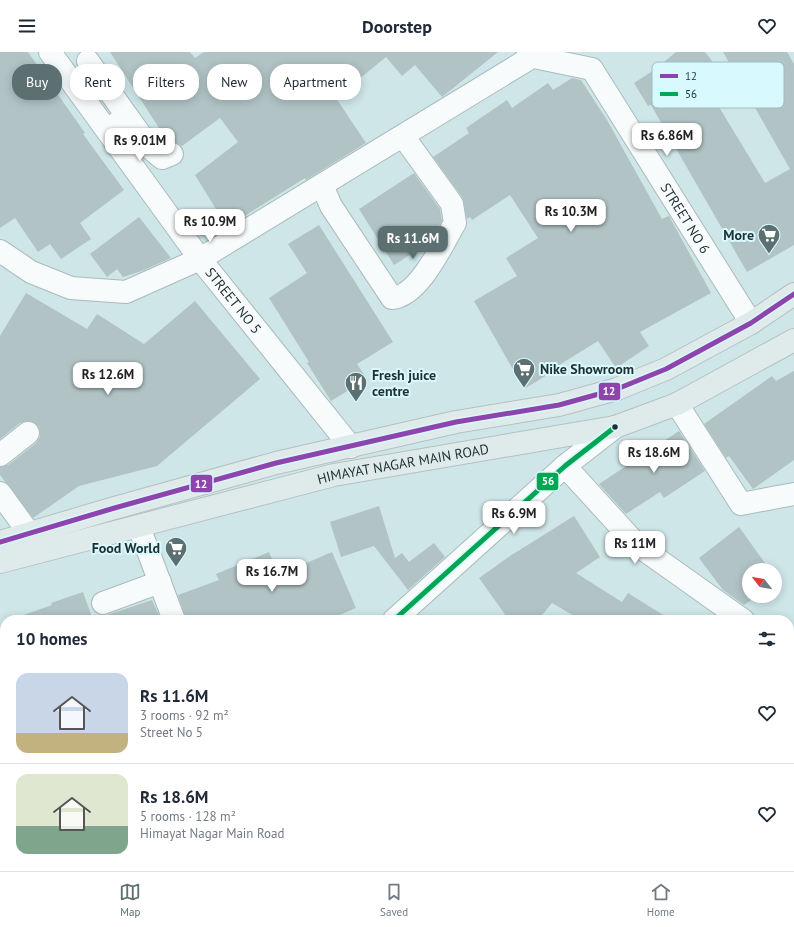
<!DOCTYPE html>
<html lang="en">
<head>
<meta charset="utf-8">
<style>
  :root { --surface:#fff; --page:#f2f2f3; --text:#1f2937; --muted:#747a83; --line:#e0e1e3; --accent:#5c7072 }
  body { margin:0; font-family:"PT Sans",sans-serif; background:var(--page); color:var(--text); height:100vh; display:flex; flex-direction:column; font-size:15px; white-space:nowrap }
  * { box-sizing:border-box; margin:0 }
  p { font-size:13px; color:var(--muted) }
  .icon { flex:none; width:22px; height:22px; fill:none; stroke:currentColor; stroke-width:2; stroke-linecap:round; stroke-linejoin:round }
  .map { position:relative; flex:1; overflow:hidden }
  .drawer { position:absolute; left:0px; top:563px; width:794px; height:256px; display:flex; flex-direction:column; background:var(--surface); border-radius:16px 16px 0 0; box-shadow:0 2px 10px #0003 }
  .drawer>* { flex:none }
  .hud { position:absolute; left:12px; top:12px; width:400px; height:36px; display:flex; gap:8px }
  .needle { width:26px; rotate:301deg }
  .fabs { position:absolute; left:742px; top:511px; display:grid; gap:8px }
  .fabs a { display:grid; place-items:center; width:40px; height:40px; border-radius:50%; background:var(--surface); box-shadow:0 2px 10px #0003; font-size:20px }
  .price { position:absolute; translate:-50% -34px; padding:0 9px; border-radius:8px; background:#fff; color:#222; font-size:13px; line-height:26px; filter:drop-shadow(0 1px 2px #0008) }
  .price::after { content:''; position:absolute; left:50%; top:24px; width:12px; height:9px; margin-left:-6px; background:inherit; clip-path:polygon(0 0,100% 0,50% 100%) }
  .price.active { background:var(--accent); color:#fff }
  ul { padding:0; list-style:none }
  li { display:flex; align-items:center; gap:12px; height:100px; padding:0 16px }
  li+li { border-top:1px solid var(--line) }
  li span { display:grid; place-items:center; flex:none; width:112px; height:80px; border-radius:12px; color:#555 }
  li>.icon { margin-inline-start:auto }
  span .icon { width:48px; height:48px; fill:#fffc; stroke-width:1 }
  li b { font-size:17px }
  h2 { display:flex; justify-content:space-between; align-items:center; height:48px; padding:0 16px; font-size:17px }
  .pill { padding:0 14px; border-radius:16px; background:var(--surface); box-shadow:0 2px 10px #0003; font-size:14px; line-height:36px }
  .pill.active { background:var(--accent); color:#fff }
  header { display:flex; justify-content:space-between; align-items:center; height:52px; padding:0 16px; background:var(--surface); font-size:18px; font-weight:800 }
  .menu { display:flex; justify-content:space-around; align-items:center; height:56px; border-top:1px solid var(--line); background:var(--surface); font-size:11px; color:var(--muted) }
  .menu a { display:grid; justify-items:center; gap:2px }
  .menu .active { color:var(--accent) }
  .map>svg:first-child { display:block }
  .building { fill:#b1c3c5 }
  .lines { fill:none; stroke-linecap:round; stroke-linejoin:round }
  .minor-casing { stroke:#a9bbbd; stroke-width:24 }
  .major-casing { stroke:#b4c1c2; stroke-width:24 }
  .minor { stroke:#f8fbfc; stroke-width:22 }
  .major { stroke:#dfeaeb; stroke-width:22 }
  .bus-1-casing { stroke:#d8f9fe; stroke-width:8 }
  .bus-2-casing { stroke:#d8f9fe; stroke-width:8 }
  .bus-1 { stroke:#8e44ad; stroke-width:5 }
  .bus-2 { stroke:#00a651; stroke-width:5 }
  .bus-dot { fill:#1f3032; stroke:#d8f9fe; stroke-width:1.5 }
  .labels { text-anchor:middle; stroke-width:4; stroke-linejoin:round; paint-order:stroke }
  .street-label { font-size:14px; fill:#1f3032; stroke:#d8f9fe }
  .poi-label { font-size:14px; font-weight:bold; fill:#1f3032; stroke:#d8f9fe; text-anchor:end }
  .key { fill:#d8f9fe; stroke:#a0bdc1; stroke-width:1 }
  .key-label { font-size:11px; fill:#1f3032 }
  .line-badge { stroke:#d8f9fe; stroke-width:1.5 }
  .badge-label { font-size:11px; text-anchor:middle; font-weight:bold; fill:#fff }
</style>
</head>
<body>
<header><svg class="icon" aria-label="menu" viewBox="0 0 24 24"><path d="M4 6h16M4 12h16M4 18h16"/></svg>Doorstep<svg class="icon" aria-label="heart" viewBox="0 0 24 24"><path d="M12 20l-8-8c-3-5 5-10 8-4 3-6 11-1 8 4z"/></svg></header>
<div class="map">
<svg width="794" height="819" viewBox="0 0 794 819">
  <rect width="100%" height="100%" fill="#cee6e8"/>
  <path class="building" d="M 0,0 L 28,0 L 85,81 L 83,82 L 124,138 L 80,171 L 91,187 L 61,207 L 50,192 L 38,200 L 15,166 L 0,176 Z
    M 110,0 L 190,0 L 195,6 L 204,0 L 498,0 L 442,45 L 415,13 L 402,24 L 386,5 L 336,46 L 366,91 L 306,128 L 305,126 L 227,175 L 195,123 L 238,90 L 220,66 L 182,94 L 174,90 L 168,90 Z
    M 676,0 L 705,0 L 713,10 L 699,22 L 765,131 L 790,117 L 723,0 L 787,0 L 794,12 L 794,193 L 747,220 L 651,53 L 648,54 L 634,31 L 654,18 Z
    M 572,26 L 581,28 L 607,68 L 662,167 L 669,164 L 711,241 L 640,280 L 649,294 L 616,316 L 598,289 L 556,315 L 557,317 L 524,337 L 474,249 L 517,224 L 506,206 L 538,186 L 510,143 L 472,168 L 470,165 L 467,167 L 462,145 L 433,105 L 469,81 L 466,76 L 507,48 L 512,56 L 548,31 L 553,38 Z
    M 414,121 L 440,157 L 442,169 L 430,190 L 394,213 L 359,157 Z
    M 139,165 L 171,206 L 142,219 L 123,225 L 117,217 L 107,225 L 90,202 Z
    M 319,173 L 393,290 L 357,312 L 367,327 L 331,349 L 307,311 L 309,310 L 269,246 L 307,221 L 288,192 Z
    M 26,241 L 87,277 L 97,262 L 144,292 L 195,249 L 260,327 L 157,414 L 79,434 L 33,466 L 0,423 L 0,415 L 8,413 L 36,391 L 40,385 L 40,379 L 38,374 L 33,370 L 27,369 L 20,371 L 0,387 L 0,284 Z
    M 794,319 L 794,408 L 753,437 L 729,404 L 726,406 L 704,372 L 772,324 L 776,329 Z
    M 679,379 L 705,419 L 664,446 L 660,440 L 626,462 L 599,432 Z
    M 379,454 L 395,506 L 402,501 L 409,510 L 434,491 L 445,505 L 408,538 L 374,494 L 341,505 L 330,470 Z
    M 574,464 L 600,505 L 576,521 L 622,550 L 628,541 L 671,568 L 581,568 L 552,551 L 538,568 L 509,568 L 479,526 L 510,504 Z
    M 739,475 L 770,518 L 749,518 L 749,544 L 757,544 L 744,553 L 723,538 L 699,506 Z
    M 269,500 L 279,523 L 332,500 L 356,556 L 328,568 L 186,568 L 178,543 L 219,528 L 216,522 Z
    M 83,540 L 93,568 L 18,568 L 18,565 L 52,553 L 51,551 Z
    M 152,548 L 161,568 L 102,568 L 101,565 Z"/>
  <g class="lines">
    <g class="minor-casing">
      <g id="minor">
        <path id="s1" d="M 50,0 L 200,207 L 351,395"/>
        <path id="s2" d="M 528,0 L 534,5 L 592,17 L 751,271"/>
        <path d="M 88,9 L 127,64 L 107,78"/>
        <path d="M 127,64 L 150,96 L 162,106 L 172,102"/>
        <path d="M 322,133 L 331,154 L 392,246 C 419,244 442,193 455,171 L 452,152 L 403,84"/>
        <path d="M 0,199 L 31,220 L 71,236 L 126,240 L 200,207 L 540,0"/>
        <path d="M 677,352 L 741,452 L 794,442"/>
        <path d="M 0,403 L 28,381"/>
        <path d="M 565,414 L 636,492 L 743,568"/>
        <path d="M 0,441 L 29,481"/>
        <path d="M 139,475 L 174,568"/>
        <path d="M 103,551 L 160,530"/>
        <path d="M 394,568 L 565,414 L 615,375"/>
        <path d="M 0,720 L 5,718"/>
        <path d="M 789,746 L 794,749"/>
        <path d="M 177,819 L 183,814"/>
        <path d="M 565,819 L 568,814"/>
      </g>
    </g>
    <g class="major-casing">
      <g id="major">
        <path d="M 0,490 L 111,457 L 276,411 L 456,370 L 559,353 L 617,337 L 666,317 L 751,271 L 794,242"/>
        <path id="s3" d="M 0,510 L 334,423 L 615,375 L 677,352 L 794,288"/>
      </g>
    </g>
    <use href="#minor" class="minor"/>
    <use href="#major" class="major"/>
    <g class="bus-1-casing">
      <path id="bus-1" d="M 0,490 L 111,457 L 276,411 L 456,370 L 559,353 L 617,337 L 666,317 L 751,271 L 794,242"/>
    </g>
    <g class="bus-2-casing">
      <path id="bus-2" d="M 394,568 L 565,414 L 615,375"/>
    </g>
    <use href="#bus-1" class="bus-1"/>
    <use href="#bus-2" class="bus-2"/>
  </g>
  <defs>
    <g id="supermarket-pin" transform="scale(1.15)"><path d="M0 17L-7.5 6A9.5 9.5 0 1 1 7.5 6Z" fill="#5c7072" stroke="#d8f9fe"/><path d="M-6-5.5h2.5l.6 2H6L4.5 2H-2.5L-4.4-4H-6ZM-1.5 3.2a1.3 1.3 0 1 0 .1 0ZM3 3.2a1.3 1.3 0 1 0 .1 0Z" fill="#fff"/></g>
    <g id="restaurant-pin" transform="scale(1.15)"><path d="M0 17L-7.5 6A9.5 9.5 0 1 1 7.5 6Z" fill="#5c7072" stroke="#d8f9fe"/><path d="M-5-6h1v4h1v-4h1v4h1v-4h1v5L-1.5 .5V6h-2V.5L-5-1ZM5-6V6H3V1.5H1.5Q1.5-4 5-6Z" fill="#fff"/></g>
  </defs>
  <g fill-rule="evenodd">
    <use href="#supermarket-pin" x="769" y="183"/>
    <use href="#supermarket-pin" x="524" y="317"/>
    <use href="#restaurant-pin" x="356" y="331"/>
    <use href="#supermarket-pin" x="176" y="496"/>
  </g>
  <circle class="bus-dot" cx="615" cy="375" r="3.5"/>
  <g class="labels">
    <g class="street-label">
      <text dy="5" stroke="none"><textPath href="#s2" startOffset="243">STREET NO 6</textPath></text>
      <text dy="5" stroke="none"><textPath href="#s1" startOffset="309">STREET NO 5</textPath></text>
      <text dy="5" stroke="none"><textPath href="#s3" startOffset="415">HIMAYAT NAGAR MAIN ROAD</textPath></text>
    </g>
    <g class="poi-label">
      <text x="754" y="188">More</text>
      <text x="540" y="322" text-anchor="start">Nike Showroom</text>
      <text x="372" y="328" text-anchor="start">Fresh juice<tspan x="372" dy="16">centre</tspan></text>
      <text x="160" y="501">Food World</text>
    </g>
  </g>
  <rect x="652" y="10" width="132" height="46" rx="6" class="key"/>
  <rect x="660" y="22" width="18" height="4" fill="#8e44ad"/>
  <rect x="660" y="40" width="18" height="4" fill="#00a651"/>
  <g class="key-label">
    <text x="685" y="28">12</text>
    <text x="685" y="46">56</text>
  </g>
  <g class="line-badge">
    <rect x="598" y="330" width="23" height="19" rx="4" fill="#8e44ad"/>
    <rect x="536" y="420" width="23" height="19" rx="4" fill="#00a651"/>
    <rect x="190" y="422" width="23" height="19" rx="4" fill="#8e44ad"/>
  </g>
  <g class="badge-label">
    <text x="609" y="343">12</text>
    <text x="548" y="433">56</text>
    <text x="201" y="436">12</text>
  </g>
</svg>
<div class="fabs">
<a><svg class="needle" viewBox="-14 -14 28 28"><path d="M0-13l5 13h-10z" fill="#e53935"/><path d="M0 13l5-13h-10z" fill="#747a83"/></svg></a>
</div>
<b class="price" style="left:667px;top:105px">Rs 6.86M</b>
<b class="price" style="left:140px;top:110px">Rs 9.01M</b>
<b class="price" style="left:571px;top:181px">Rs 10.3M</b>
<b class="price" style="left:210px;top:191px">Rs 10.9M</b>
<b class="price active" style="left:413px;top:208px">Rs 11.6M</b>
<b class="price" style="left:108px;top:344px">Rs 12.6M</b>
<b class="price" style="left:654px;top:422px">Rs 18.6M</b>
<b class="price" style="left:514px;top:483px">Rs 6.9M</b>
<b class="price" style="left:635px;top:513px">Rs 11M</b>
<b class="price" style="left:272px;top:541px">Rs 16.7M</b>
<div class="hud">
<a class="pill active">Buy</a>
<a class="pill">Rent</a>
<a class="pill">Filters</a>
<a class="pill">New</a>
<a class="pill">Apartment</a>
</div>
<section class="drawer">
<h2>10 homes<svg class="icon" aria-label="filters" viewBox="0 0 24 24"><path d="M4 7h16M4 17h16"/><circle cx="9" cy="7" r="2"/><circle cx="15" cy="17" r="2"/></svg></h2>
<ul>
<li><span style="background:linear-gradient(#c9d6e8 75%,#c2b280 0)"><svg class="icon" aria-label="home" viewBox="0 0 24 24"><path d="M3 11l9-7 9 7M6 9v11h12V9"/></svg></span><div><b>Rs 11.6M</b><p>3 rooms · 92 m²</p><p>Street No 5</p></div><svg class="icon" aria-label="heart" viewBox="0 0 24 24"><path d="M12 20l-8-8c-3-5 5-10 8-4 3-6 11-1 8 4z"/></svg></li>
<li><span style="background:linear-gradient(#dfe7d0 65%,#7fa58c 0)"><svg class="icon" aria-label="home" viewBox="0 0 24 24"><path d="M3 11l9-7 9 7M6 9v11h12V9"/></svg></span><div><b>Rs 18.6M</b><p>5 rooms · 128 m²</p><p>Himayat Nagar Main Road</p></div><svg class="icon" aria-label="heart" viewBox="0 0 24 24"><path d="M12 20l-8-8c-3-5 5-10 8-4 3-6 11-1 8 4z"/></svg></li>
</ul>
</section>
</div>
<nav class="menu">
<a class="active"><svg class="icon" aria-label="map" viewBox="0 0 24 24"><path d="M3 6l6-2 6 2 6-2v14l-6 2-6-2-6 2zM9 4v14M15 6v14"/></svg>Map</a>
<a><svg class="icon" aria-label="saved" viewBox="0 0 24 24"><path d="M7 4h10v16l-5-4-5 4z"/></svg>Saved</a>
<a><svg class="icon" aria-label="home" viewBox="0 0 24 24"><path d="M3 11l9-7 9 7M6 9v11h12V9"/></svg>Home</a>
</nav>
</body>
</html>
